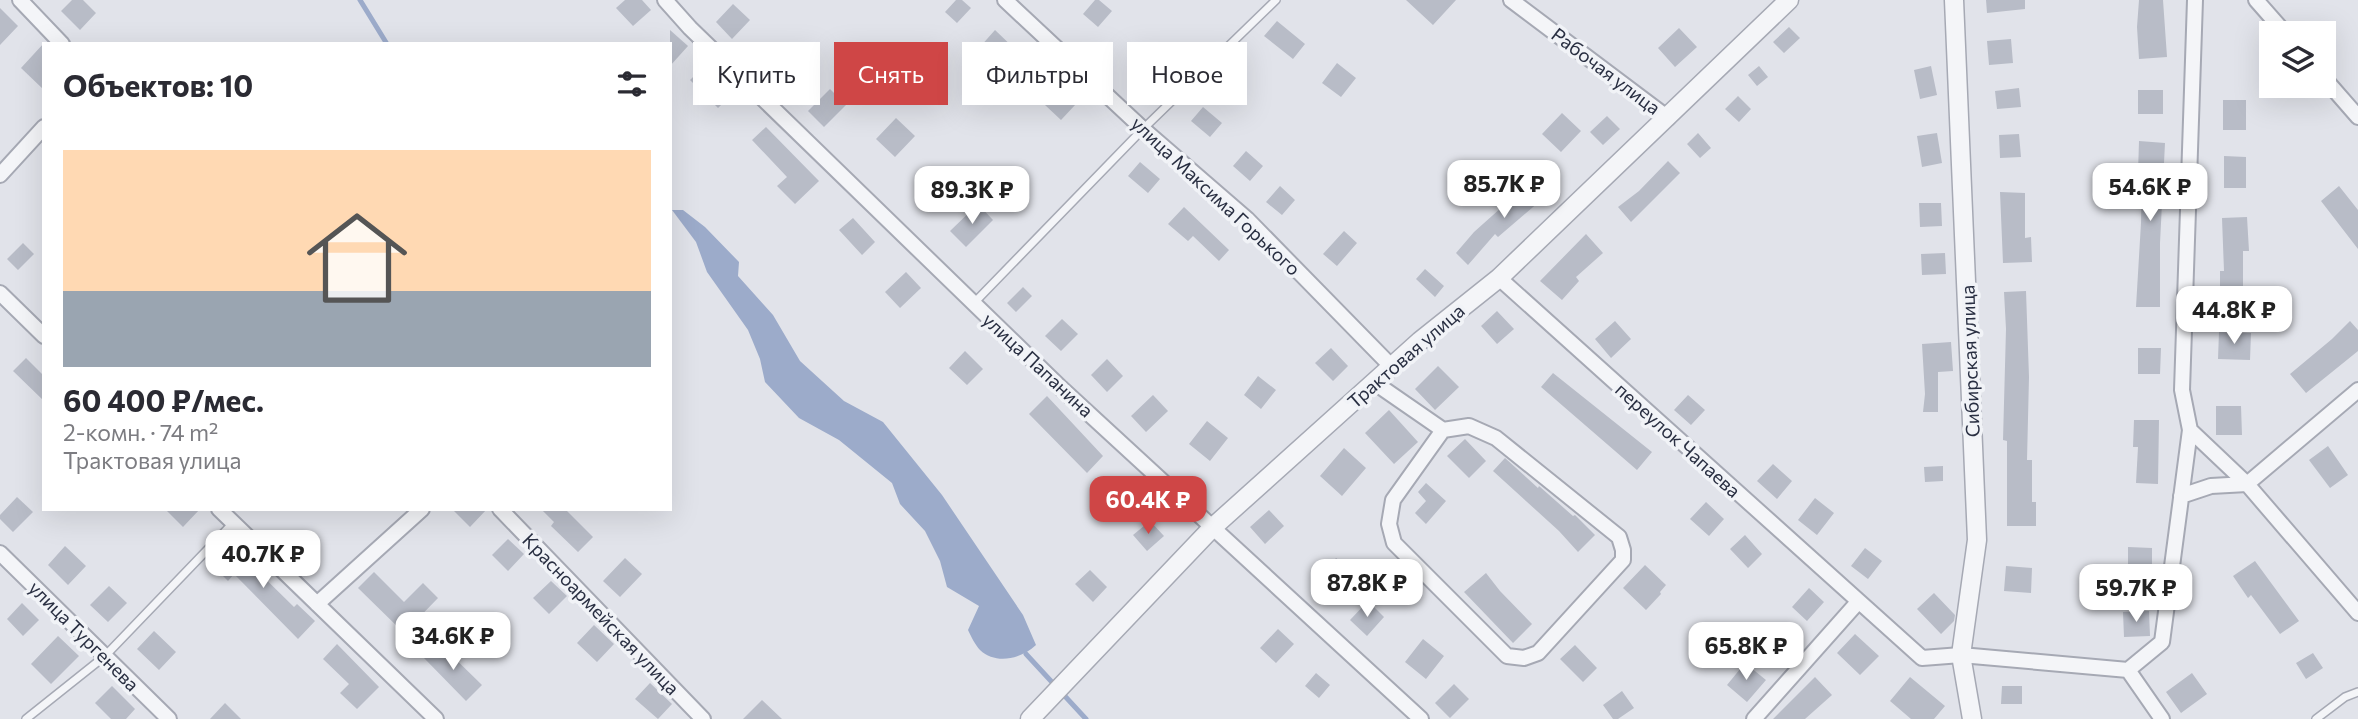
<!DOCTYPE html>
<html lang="ru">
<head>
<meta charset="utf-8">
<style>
  :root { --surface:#fff; --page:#f2f2f3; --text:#2b2b33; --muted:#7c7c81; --line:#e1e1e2; --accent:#cf4646 }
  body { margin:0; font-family:Commissioner,sans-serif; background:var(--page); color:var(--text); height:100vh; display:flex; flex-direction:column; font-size:26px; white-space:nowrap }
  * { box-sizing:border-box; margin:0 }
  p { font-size:23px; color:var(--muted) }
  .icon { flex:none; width:38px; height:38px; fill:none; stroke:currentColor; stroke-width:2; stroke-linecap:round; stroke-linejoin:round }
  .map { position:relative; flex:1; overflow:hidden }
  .details { position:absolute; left:42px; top:42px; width:630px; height:469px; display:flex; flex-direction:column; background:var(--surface); border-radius:0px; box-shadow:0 7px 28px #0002 }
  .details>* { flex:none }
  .top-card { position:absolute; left:693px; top:42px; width:665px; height:63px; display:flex; gap:14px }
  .controls { position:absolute; left:2259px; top:21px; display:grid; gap:14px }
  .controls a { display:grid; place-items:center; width:77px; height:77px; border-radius:0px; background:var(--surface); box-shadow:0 7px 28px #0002; font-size:35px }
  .price { position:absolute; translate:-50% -60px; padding:0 16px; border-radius:14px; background:#fff; color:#222; font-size:23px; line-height:46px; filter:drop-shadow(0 2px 4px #0008) }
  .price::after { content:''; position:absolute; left:50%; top:42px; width:21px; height:16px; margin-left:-10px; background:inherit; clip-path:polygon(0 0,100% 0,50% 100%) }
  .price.selected { background:var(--accent); color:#fff }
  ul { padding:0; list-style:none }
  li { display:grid; align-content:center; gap:14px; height:371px; padding:0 21px }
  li+li { border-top:2px solid var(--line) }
  li span { display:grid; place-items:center; height:217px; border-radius:0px; color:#555 }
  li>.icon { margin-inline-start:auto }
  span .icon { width:126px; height:126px; fill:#fffc; stroke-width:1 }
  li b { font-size:30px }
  h2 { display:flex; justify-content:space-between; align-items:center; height:84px; padding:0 21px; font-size:30px }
  .chip { padding:0 24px; border-radius:0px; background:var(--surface); box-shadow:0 7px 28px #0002; font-size:24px; line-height:63px }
  .chip.selected { background:var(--accent); color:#fff }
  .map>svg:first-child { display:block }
  .water { fill:#9cabca }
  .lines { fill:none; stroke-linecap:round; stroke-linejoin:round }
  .stream { stroke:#9cabca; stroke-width:5 }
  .building { fill:#b8bcc7 }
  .service-casing { stroke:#a6a9b4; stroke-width:10 }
  .minor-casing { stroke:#a6a9b4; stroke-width:18 }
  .tertiary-casing { stroke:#a6a9b4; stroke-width:21 }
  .service { stroke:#f4f5f8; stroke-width:7 }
  .minor { stroke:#f4f5f8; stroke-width:14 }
  .tertiary { stroke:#f4f5f8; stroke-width:18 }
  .labels { text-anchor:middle; stroke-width:7; stroke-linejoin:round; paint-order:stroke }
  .street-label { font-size:19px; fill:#292f42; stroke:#f1f3f7 }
</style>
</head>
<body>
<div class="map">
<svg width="2358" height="719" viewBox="0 0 2358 719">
  <rect width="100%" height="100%" fill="#e1e3ea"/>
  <path class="water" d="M 672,210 L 683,210 L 705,227 L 739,262 L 738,276 L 773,315 L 800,361 L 844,401 L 883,422 L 942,495 L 1023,615 L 1036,645 C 1021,659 996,665 980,650 C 975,645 971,636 968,630 L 979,606 L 947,587 L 940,561 L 925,531 L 900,504 L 892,483 L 839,440 L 799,418 L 765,382 L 760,359 L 748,330 L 707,272 L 696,242 Z"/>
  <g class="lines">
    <path class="stream" d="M 360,0 L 387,44
      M 1026,654 L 1086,719"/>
  </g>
  <path class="building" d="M 72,0 L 83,0 L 96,13 L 80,30 L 61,11 Z
    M 625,0 L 642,0 L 651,10 L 633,26 L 616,8 Z
    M 956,0 L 962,0 L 971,8 L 957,23 L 945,12 Z
    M 1095,0 L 1099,0 L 1112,11 L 1098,27 L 1083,14 Z
    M 1406,0 L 1456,0 L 1433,25 Z
    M 1986,0 L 2025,0 L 2025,9 L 1987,13 Z
    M 2139,0 L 2163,0 L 2167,57 L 2139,59 L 2137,27 Z
    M 733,4 L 750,20 L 732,39 L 716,22 Z
    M 0,8 L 18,26 L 0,45 Z
    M 1277,21 L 1305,44 L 1293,59 L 1264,36 Z
    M 1789,27 L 1800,38 L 1784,53 L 1773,42 Z
    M 1679,28 L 1697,47 L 1675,67 L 1658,48 Z
    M 670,30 L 688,46 L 670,66 Z
    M 995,30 L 1040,73 L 1027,87 L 994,56 L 991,58 L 979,48 Z
    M 2011,39 L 2013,63 L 1989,65 L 1987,41 Z
    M 44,43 L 44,90 L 21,68 Z
    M 1160,50 L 1179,67 L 1164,84 L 1145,68 Z
    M 788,55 L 802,69 L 782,90 L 768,76 Z
    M 1337,63 L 1356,78 L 1341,97 L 1322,83 Z
    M 704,66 L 731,95 L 718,108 L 690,80 Z
    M 1759,66 L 1768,77 L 1757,86 L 1748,75 Z
    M 1931,66 L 1937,95 L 1920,99 L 1914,70 Z
    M 2019,88 L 2021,107 L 1997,109 L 1995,91 Z
    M 830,89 L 846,105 L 824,127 L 808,111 Z
    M 1060,89 L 1076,104 L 1061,120 L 1045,105 Z
    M 2138,90 L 2163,90 L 2163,114 L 2138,114 Z
    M 1738,96 L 1751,109 L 1739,122 L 1725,109 Z
    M 2223,100 L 2246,100 L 2246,130 L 2223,130 Z
    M 1203,107 L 1222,123 L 1210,137 L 1191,121 Z
    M 1562,113 L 1581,131 L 1561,152 L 1542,134 Z
    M 1607,116 L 1620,129 L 1603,145 L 1590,132 Z
    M 896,118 L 915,136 L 895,157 L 876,139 Z
    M 766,127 L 819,181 L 795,204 L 777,186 L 787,177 L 752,140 Z
    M 1698,133 L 1711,148 L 1700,158 L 1687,144 Z
    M 1937,133 L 1942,163 L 1922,167 L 1917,136 Z
    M 2019,134 L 2021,157 L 2000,158 L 1999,135 Z
    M 2139,141 L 2165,143 L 2160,243 L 2160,307 L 2136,307 L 2141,223 L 2142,173 L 2138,173 Z
    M 1246,151 L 1263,166 L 1250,181 L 1233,166 Z
    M 2224,156 L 2246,157 L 2246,188 L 2224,188 Z
    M 1668,161 L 1680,173 L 1631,222 L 1618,207 L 1639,191 Z
    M 1140,162 L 1160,179 L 1148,193 L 1128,176 Z
    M 1542,177 L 1553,190 L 1498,237 L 1495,234 L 1468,265 L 1456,253 L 1474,232 L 1502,207 L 1503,209 Z
    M 1280,186 L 1295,200 L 1282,215 L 1266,202 Z
    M 2339,186 L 2358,210 L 2358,249 L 2321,201 Z
    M 2000,192 L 2025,193 L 2025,238 L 2031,237 L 2032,262 L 2003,263 Z
    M 1919,203 L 1941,203 L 1942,226 L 1920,227 Z
    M 978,204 L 993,220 L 966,247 L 950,231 Z
    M 1184,207 L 1229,250 L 1219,261 L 1193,236 L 1188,241 L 1168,224 Z
    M 2247,217 L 2249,251 L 2243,251 L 2243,306 L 2220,306 L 2220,271 L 2224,271 L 2222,218 Z
    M 853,218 L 875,242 L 862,255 L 839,230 Z
    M 1344,231 L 1357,243 L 1337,266 L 1323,254 Z
    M 1586,234 L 1603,253 L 1576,277 L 1579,281 L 1562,300 L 1540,281 Z
    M 23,243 L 34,254 L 18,270 L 7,259 Z
    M 1945,253 L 1946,274 L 1922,275 L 1921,254 Z
    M 1425,269 L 1444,286 L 1435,297 L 1416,279 Z
    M 906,272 L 921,288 L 900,308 L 885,292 Z
    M 1023,287 L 1032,296 L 1016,312 L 1007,303 Z
    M 2026,291 L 2029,377 L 2027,460 L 2032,460 L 2032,502 L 2036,502 L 2036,526 L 2007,526 L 2007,441 L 2003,440 L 2006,329 L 2004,292 Z
    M 1497,311 L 1514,329 L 1497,344 L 1481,326 Z
    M 1062,319 L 1078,334 L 1061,351 L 1045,336 Z
    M 1615,321 L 1631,339 L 1611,358 L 1595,339 Z
    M 2350,321 L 2358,330 L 2358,351 L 2306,393 L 2290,374 L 2332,339 Z
    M 2219,332 L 2251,333 L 2250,360 L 2218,359 Z
    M 1951,342 L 1953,371 L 1938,372 L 1938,412 L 1923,412 L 1925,394 L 1922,344 Z
    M 1331,348 L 1348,366 L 1333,381 L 1315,363 Z
    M 2138,348 L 2161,348 L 2160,374 L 2138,374 Z
    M 965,351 L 983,369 L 967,385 L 949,368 Z
    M 26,358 L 44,376 L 44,401 L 13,371 Z
    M 1107,359 L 1123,376 L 1107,392 L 1091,375 Z
    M 1438,366 L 1459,387 L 1435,410 L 1415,389 Z
    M 1553,373 L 1652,452 L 1637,470 L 1541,387 Z
    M 1258,376 L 1276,390 L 1261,409 L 1244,395 Z
    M 1153,395 L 1168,411 L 1146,432 L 1131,416 Z
    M 1688,395 L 1705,410 L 1691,425 L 1674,410 Z
    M 1047,396 L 1103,456 L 1087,473 L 1029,414 Z
    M 2216,406 L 2241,406 L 2242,435 L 2216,435 Z
    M 1389,410 L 1418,442 L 1394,464 L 1365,433 Z
    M 2134,420 L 2159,420 L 2158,484 L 2136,483 L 2138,447 L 2133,447 Z
    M 1207,421 L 1228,438 L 1210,461 L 1189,444 Z
    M 1465,439 L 1486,461 L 1469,478 L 1447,456 Z
    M 2328,446 L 2348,475 L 2330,488 L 2309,460 Z
    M 1344,448 L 1366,468 L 1342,496 L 1320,476 Z
    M 1505,458 L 1538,488 L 1539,486 L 1573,516 L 1575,515 L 1595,535 L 1578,552 L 1559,531 L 1493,471 Z
    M 1773,464 L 1792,481 L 1777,499 L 1757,481 Z
    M 1943,466 L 1943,481 L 1925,482 L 1924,467 Z
    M 1426,483 L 1446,501 L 1426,524 L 1415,513 L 1426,501 L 1418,492 Z
    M 17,497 L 33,512 L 13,532 L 0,519 L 0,515 Z
    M 1815,498 L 1834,513 L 1817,535 L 1798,520 Z
    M 1706,502 L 1724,519 L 1709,536 L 1690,519 Z
    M 165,509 L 200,509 L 183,527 Z
    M 452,509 L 487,509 L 470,527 Z
    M 541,509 L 565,509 L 593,537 L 578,552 L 551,526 L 554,522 Z
    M 1269,510 L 1284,526 L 1265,544 L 1250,527 Z
    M 1150,521 L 1164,536 L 1147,551 L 1133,535 Z
    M 1745,535 L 1762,554 L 1748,568 L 1730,549 Z
    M 508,539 L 524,554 L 508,571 L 492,555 Z
    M 233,543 L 249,559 L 247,561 L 294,607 L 297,604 L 315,621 L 298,639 L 234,574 L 228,581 L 212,565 Z
    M 65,546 L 86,566 L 68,585 L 48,565 Z
    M 2128,547 L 2152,548 L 2152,573 L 2128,573 Z
    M 1865,548 L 1882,561 L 1868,579 L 1851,566 Z
    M 625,558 L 642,574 L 620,597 L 603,581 Z
    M 1336,558 L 1357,575 L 1339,598 L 1319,581 Z
    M 2255,561 L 2299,621 L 2280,634 L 2251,595 L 2248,598 L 2233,576 Z
    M 1645,565 L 1666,585 L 1660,592 L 1661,594 L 1646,610 L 1623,588 Z
    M 2006,566 L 2032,568 L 2031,593 L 2004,591 Z
    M 1090,570 L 1107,587 L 1093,602 L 1075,584 Z
    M 374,572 L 404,602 L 423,583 L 438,598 L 404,633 L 358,588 Z
    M 1486,573 L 1500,591 L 1532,624 L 1513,643 L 1464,592 Z
    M 551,581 L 567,596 L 549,614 L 533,598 Z
    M 109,586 L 127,603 L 108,622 L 90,605 Z
    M 1809,588 L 1824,602 L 1807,621 L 1792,607 Z
    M 1934,593 L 1955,615 L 1954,621 L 1941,634 L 1917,609 Z
    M 1368,601 L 1384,617 L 1367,636 L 1350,620 Z
    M 22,603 L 39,620 L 23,636 L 7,619 Z
    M 2149,611 L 2150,636 L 2124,637 L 2123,612 Z
    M 594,625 L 614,644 L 597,662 L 577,643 Z
    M 1278,629 L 1294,644 L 1276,663 L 1260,648 Z
    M 154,631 L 176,652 L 159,670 L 137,649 Z
    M 1855,634 L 1879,656 L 1860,675 L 1837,653 Z
    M 58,636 L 79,656 L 51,684 L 31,664 Z
    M 1423,639 L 1444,656 L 1426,679 L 1405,662 Z
    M 438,642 L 482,685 L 466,701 L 424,658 Z
    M 337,644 L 379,687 L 357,709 L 340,693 L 349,684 L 323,659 Z
    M 1575,645 L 1597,668 L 1583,682 L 1560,659 Z
    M 2313,653 L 2323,668 L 2306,679 L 2296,663 Z
    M 1745,663 L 1766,680 L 1747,702 L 1727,685 Z
    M 1316,673 L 1330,685 L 1319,698 L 1305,686 Z
    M 2192,673 L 2207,694 L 2181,713 L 2166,692 Z
    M 1815,677 L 1832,695 L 1805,719 L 1773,719 Z
    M 1910,677 L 1945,706 L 1934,719 L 1911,719 L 1890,701 Z
    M 650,683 L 672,704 L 658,719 L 635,699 Z
    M 1454,684 L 1469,699 L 1450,718 L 1435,703 Z
    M 112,686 L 135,709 L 126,719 L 111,719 L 95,703 Z
    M 2002,686 L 2022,686 L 2022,704 L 2001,704 Z
    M 1622,691 L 1634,708 L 1618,719 L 1613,719 L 1603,705 Z
    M 762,700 L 782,719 L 743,719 Z
    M 225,703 L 241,719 L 210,719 Z"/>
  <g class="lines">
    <g class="service-casing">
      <path id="service" d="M 973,304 L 1143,129 L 1276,0
        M 26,719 L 105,656 L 233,523
        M 2316,719 L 2345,697 L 2358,692"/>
    </g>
    <g class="minor-casing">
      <path id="minor" d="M 20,0 L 62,44
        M 665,0 L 690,28 L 1061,388 L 1421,719
        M 1005,0 L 1143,129 L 1247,219 L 1392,367
        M 1511,0 L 1668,118
        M 2256,0 L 2285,33
        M 2324,78 L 2358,117
        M 0,175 L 44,127
        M 1499,278 L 1922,658 L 1961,655 L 2128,670 L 2162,642 L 2190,430 L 2247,484 L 2358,613
        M 0,293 L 44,336
        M 1375,383 L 1443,430
        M 1469,426 L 1496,438 L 1619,537 L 1623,550 L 1623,560 L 1538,653 L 1524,658 L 1507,656 L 1394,543 L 1389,524 L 1393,500 L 1443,430 Z
        M 2190,430 L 2182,390 L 2195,0
        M 2181,496 L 2211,486 L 2247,484 L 2358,390
        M 219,509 L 436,719
        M 500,509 L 703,719
        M 0,553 L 169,719
        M 317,604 L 422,509
        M 2128,670 L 2162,719
        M 1754,719 L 1858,602"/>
    </g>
    <g class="tertiary-casing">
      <path id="tertiary" d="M 1954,0 L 1977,540 L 1961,655 L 1972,719
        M 1030,719 L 1212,528 L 1420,341 L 1499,278 L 1789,0"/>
    </g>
    <use href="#service" class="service"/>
    <use href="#minor" class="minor"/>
    <use href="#tertiary" class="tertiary"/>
  </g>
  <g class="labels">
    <g class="street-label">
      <text transform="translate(1606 71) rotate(37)" y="7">Рабочая улица</text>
      <text transform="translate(1216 196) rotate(43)" y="7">улица Максима Горького</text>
      <text transform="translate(1406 356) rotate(-41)" y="7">Трактовая улица</text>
      <text transform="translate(1970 361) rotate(-92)" y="7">Сибирская улица</text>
      <text transform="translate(1038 365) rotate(43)" y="7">улица Папанина</text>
      <text transform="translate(1678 440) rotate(42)" y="7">переулок Чапаева</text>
      <text transform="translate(601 614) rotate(46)" y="7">Красноармейская улица</text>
      <text transform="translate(84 636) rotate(45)" y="7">улица Тургенева</text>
    </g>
  </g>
</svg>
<div class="controls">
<a><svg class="icon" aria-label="layers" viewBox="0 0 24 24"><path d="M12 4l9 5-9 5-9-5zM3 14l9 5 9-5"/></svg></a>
</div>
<b class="price" style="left:1504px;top:220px">85.7K ₽</b>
<b class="price" style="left:2150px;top:223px">54.6K ₽</b>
<b class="price" style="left:972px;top:226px">89.3K ₽</b>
<b class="price" style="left:2234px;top:346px">44.8K ₽</b>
<b class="price selected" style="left:1148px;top:536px">60.4K ₽</b>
<b class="price" style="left:263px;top:590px">40.7K ₽</b>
<b class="price" style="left:1367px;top:619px">87.8K ₽</b>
<b class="price" style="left:2136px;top:624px">59.7K ₽</b>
<b class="price" style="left:453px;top:672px">34.6K ₽</b>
<b class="price" style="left:1746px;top:682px">65.8K ₽</b>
<div class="top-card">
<a class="chip">Купить</a>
<a class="chip selected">Снять</a>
<a class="chip">Фильтры</a>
<a class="chip">Новое</a>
</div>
<section class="details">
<h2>Объектов: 10<svg class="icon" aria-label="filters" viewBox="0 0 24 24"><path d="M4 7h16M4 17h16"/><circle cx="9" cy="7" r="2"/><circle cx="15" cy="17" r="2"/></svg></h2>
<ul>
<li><span style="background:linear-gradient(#ffd9b3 65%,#9aa5b1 0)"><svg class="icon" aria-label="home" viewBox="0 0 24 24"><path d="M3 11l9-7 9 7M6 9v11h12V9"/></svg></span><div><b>60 400 ₽/мес.</b><p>2-комн. · 74 m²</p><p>Трактовая улица</p></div></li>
</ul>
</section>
</div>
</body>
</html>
